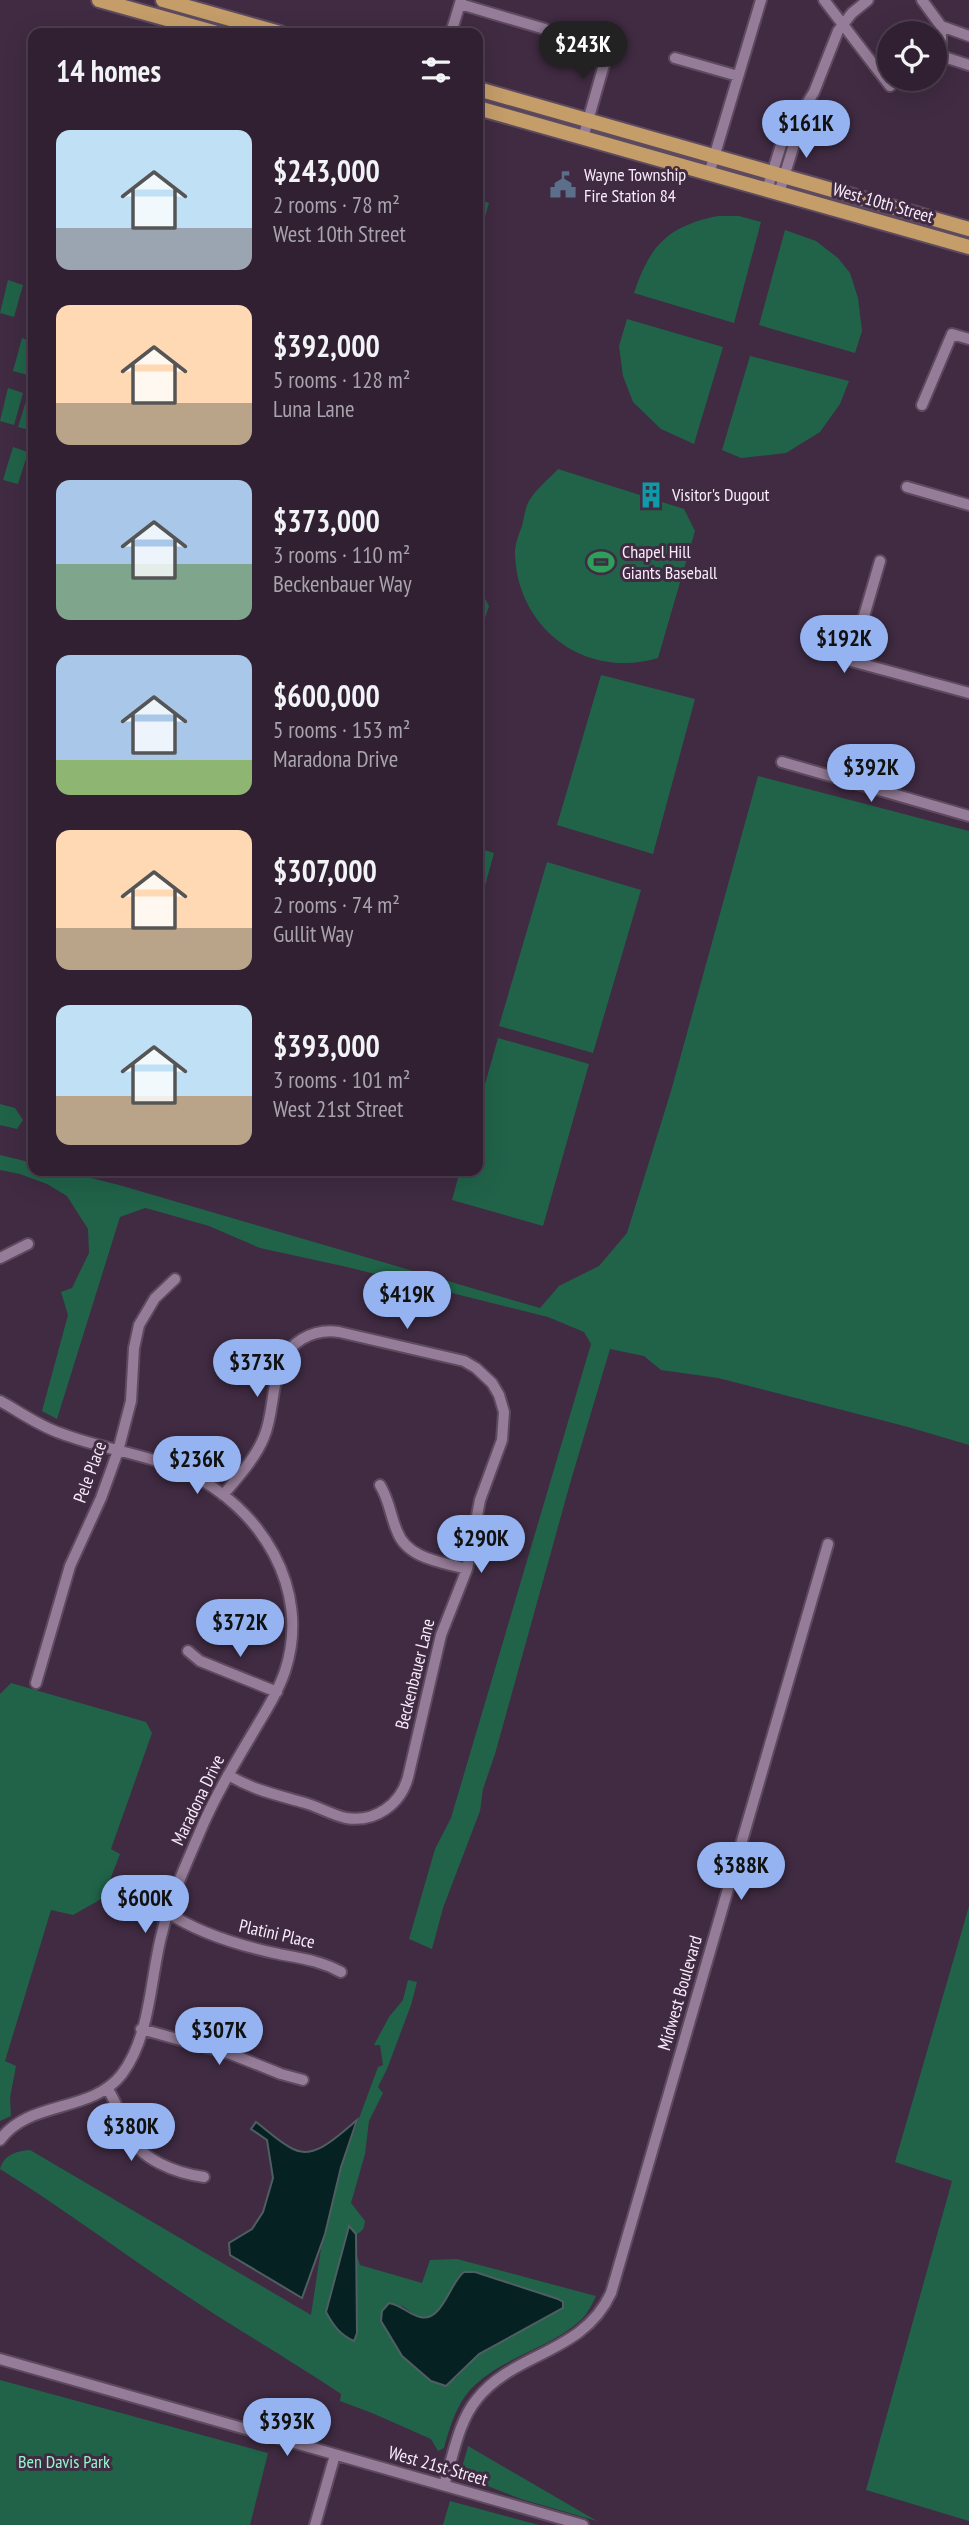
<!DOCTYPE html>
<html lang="en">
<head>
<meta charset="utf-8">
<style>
  :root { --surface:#302032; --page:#38283a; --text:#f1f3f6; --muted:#a8a3ac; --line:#4b3e4d; --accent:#95b2f1 }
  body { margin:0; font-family:"PT Sans Narrow",sans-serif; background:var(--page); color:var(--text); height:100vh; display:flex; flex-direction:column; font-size:26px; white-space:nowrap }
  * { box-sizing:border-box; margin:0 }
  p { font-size:23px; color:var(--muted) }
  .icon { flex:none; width:38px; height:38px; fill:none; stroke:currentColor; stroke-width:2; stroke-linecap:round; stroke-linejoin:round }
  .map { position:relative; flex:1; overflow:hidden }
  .sheet { position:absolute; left:28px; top:28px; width:455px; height:1148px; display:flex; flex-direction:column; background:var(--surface); border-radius:14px; box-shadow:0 7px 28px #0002,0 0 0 2px var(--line) }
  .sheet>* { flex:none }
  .tools { position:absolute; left:877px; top:21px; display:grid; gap:14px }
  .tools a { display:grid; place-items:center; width:70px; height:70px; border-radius:50%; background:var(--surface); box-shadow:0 7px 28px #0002,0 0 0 2px var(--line); font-size:35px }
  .price { position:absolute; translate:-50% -60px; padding:0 16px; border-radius:24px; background:var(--accent); color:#111; font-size:23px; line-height:46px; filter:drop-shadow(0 2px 4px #0008) }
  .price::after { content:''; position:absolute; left:50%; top:42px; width:21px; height:16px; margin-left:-10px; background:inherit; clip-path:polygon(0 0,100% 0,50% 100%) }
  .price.selected { background:#222; color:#fff }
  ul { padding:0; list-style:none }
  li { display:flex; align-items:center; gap:21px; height:175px; padding:0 28px }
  li span { display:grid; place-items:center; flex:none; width:196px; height:140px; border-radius:14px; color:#555 }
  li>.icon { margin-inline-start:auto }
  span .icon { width:84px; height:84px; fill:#fffc; stroke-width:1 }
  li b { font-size:30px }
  h2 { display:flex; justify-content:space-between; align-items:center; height:84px; padding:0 28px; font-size:30px }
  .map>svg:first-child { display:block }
  .green { fill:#206349; fill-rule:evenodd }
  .water { fill:#062121; stroke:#4f5e62; stroke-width:2 }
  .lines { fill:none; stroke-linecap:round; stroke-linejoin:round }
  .minor-casing { stroke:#5d4a5f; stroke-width:14 }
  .major-casing { stroke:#5d4a5f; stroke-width:18 }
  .minor { stroke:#957c98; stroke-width:10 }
  .major { stroke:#c49d69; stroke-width:14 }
  .labels { text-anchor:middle; stroke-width:6; stroke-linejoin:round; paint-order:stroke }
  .poi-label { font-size:18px; fill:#f8ebfa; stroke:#402b42; text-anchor:start }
  .street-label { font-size:18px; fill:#f8ebfa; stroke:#402b42 }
  .park-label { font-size:18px; fill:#94f6cb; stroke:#402b42 }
</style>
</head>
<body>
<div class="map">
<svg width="969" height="2525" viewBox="0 0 969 2525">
  <rect width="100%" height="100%" fill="#402b42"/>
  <path class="green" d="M 478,199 L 489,203 L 478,241 Z
    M 718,216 L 739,216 L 761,222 L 734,323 L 634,293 C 650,245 668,226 718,216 Z
    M 785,230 L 816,241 L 838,258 L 850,273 L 858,298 L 862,331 L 855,353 L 759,325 Z
    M 8,280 L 23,285 L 14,317 L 0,313 Z
    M 627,319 L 723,347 L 694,444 L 661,429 L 633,402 L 623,376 L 619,346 Z
    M 22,338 L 33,342 L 33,357 L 28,375 L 13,371 Z
    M 750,356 L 849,381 L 840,404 L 820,432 L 786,453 L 741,458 L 722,450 Z
    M 8,388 L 23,393 L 14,425 L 0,421 Z
    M 28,395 L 33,396 L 33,431 L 18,427 Z
    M 13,447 L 28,452 L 18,484 L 3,480 Z
    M 558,469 L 684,509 L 695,531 L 658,658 C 585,680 516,628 515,552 C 515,544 519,534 522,526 C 524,518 525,508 529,501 C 536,489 549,479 558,469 Z
    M 478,591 L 482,593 L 489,606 L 478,639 Z
    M 601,675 L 695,699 L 653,854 L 557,825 Z
    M 758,776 L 969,831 L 969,1445 L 908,1427 L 718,1378 L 661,1370 L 644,1356 L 610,1349 L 571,1480 L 495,1754 L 483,1789 L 480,1811 L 443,1908 L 432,1949 L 409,1939 L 435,1849 L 451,1818 L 591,1344 L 584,1332 L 548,1317 L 347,1267 L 260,1248 L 209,1226 L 160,1212 L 145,1208 L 120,1217 L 57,1419 L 42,1411 L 68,1315 L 61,1292 L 72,1288 L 89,1253 L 88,1229 L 67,1196 L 47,1184 L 20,1174 L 0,1170 L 0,1155 L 33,1163 L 33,1171 L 63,1171 L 119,1185 L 540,1308 L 559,1286 L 599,1266 L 627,1233 L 671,1091 Z
    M 478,848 L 494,853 L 478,911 Z
    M 547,862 L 641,890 L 593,1053 L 499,1026 Z
    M 498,1038 L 589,1064 L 543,1226 L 452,1200 L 460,1171 L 478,1171 L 478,1109 Z
    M 0,1104 L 15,1108 L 23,1120 L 17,1129 L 0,1125 Z
    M 11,1683 L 146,1722 L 152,1733 L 111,1849 L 120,1854 L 103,1898 L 73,1915 L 51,1910 L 5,2061 L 16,2066 L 10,2098 L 11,2116 L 0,2121 L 0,1694 Z
    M 969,1906 L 969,2521 L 866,2490 L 952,2181 L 895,2162 Z
    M 408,1980 L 417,1982 L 411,2005 L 387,2069 L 378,2087 L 383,2093 L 369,2121 L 365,2154 L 351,2203 L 365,2221 C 364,2228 363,2232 356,2234 L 349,2227 L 354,2341 L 357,2333 L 357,2256 L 360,2265 L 422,2283 L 430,2260 L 457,2259 L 596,2296 C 592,2304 588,2313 582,2319 C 551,2348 506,2356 475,2385 C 458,2400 450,2426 444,2448 L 438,2451 L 431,2439 L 372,2413 L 340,2401 L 341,2394 C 287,2358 231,2326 178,2290 C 118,2250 61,2207 0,2169 C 4,2155 16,2151 30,2150 L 311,2315 L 322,2242 L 341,2167 L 378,2067 L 383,2065 L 380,2045 L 374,2045 L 389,2017 L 403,2000 ZM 475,2272 L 558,2299 L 563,2302 L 562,2308 L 479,2354 L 455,2379 L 401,2305 C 407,2309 414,2315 421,2317 C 440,2321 451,2289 458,2277 Z
    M 0,2380 L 268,2453 L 250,2525 L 0,2525 Z
    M 468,2446 L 597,2521 L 521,2499 L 462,2476 L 461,2471 Z
    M 450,2501 L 539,2525 L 443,2525 Z"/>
  <path class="water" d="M 357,2120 L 341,2167 L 325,2234 L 302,2298 L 230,2255 L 229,2243 L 252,2229 L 263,2212 L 273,2178 L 267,2140 L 251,2129 L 256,2122 C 268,2131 280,2143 293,2149 C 315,2161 341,2133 357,2120 Z
    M 349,2226 L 356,2234 L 357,2333 L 354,2341 C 340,2335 333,2325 326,2312 Z
    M 464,2272 L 475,2272 L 558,2299 L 563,2302 L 563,2308 L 479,2354 L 446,2386 L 431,2381 L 402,2356 L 381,2321 L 382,2311 L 389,2303 C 403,2306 408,2314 420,2317 C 442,2323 450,2282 464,2272 Z"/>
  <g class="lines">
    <g class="minor-casing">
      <path id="minor" d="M 824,0 L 890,86
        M 922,0 L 941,26
        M 460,4 L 545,29
        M 451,33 L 461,0
        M 969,36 L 941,26 L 941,56 L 969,65
        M 675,58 L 738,76
        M 583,138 L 613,33
        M 709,174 L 761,0
        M 767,190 L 785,132 L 794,125 L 814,92 L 838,31 L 852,13 L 868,0
        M 779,193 L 796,138 L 794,125
        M 922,405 L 952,334 L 969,339
        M 907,487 L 969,505
        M 880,561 L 851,661 L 969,693
        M 782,762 L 969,816
        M 0,1258 L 28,1244
        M 0,1401 C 20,1412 39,1426 60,1433 C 101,1449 147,1454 186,1472 C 261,1507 312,1589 285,1671 C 277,1695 263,1715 251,1736 C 232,1768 213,1800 199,1834 C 185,1867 170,1899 162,1933 C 150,1978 151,2035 122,2074 C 91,2114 30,2099 0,2140
        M 380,1485 C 390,1502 390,1515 397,1531 C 407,1559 442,1562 467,1569
        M 223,1495 C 238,1477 255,1459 264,1437 C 278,1404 267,1360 302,1339 C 314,1332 326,1330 339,1332 L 464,1361 L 476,1368 L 492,1383 L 499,1395 L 504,1412 L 502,1440 L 480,1500 L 467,1569 L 441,1635 L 408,1777 C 401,1804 375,1823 346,1818 C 332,1815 319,1807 305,1803 C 274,1794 256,1791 228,1775
        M 188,1651 L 200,1661 L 277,1692
        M 36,1683 L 70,1566 L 101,1498 L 118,1451 L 131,1401 L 134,1348 L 139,1325 L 155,1298 L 175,1279
        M 167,1912 C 198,1933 238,1945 274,1953 C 298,1958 319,1960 341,1972
        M 141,2029 L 231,2054 L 281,2074 L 303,2080
        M 107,2088 C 119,2106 119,2115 127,2132 C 140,2160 176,2173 204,2177
        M 0,2359 L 583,2525
        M 444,2485 C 453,2457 458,2422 477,2399 C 514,2352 583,2354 611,2293 L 828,1544
        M 315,2525 L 335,2455"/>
    </g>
    <g class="major-casing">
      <path id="major" d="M 99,0 L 217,33
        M 163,0 L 280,33
        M 478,89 L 969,229
        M 478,108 L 969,247"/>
    </g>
    <use href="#minor" class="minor"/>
    <use href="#major" class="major"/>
  </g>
  <defs>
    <g id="civic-bare" transform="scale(2.1)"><path d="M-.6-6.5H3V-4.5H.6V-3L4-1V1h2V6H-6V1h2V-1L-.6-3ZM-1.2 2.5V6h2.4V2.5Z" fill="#5c6f8a" stroke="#402b42" stroke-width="2.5" paint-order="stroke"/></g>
    <g id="building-bare" transform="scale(2.1)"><path d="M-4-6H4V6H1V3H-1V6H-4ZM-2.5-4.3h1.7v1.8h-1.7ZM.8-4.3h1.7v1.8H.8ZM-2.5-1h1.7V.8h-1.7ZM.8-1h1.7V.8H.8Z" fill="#0f9aa8" stroke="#402b42" stroke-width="2.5" paint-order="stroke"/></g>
    <g id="stadium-bare" transform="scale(2.1)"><path d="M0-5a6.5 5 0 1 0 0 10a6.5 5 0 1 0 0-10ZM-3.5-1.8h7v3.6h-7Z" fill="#2e9e5b" stroke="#402b42" stroke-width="2.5" paint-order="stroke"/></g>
  </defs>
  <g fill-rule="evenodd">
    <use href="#civic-bare" x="563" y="185"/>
    <use href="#building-bare" x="651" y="495"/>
    <use href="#stadium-bare" x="601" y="562"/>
  </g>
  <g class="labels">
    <g class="poi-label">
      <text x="584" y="181">Wayne Township<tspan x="584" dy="21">Fire Station 84</tspan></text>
      <text x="672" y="501">Visitor's Dugout</text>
      <text x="622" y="558">Chapel Hill<tspan x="622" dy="21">Giants Baseball</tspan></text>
    </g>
    <g class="street-label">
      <text transform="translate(883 203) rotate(16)" y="6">West 10th Street</text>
      <text transform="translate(90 1472) rotate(-70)" y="6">Pele Place</text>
      <text transform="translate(415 1674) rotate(-76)" y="6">Beckenbauer Lane</text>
      <text transform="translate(198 1800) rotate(-64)" y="6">Maradona Drive</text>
      <text transform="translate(277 1934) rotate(13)" y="6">Platini Place</text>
      <text transform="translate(680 1993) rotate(-74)" y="6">Midwest Boulevard</text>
      <text transform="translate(438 2466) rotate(16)" y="6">West 21st Street</text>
    </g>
    <g class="park-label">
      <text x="64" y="2468">Ben Davis Park</text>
    </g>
  </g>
</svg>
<div class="tools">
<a><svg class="icon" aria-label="locate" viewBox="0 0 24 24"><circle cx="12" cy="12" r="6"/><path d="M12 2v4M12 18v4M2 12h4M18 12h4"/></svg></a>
</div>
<b class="price selected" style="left:583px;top:81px">$243K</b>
<b class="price" style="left:806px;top:160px">$161K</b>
<b class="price" style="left:844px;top:675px">$192K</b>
<b class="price" style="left:871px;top:804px">$392K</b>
<b class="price" style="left:407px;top:1331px">$419K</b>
<b class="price" style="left:257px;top:1399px">$373K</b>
<b class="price" style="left:197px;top:1496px">$236K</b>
<b class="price" style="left:481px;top:1575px">$290K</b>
<b class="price" style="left:240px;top:1659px">$372K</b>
<b class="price" style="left:741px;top:1902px">$388K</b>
<b class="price" style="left:145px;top:1935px">$600K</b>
<b class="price" style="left:219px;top:2067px">$307K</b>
<b class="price" style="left:131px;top:2163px">$380K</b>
<b class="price" style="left:287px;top:2458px">$393K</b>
<section class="sheet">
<h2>14 homes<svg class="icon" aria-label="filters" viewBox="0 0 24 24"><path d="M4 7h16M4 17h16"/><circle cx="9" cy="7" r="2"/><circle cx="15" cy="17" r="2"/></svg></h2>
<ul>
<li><span style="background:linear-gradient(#bfe0f5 70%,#9aa5b1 0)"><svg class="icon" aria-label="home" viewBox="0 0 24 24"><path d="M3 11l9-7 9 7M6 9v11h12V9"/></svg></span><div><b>$243,000</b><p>2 rooms · 78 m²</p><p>West 10th Street</p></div></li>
<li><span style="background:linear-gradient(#ffd9b3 70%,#b9a48a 0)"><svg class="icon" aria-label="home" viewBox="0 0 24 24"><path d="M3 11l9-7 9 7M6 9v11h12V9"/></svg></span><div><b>$392,000</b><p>5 rooms · 128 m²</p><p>Luna Lane</p></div></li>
<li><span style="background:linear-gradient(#a9c7e8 60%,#7fa58c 0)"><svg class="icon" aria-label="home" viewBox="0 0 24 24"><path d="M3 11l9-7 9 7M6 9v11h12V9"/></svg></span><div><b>$373,000</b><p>3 rooms · 110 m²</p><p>Beckenbauer Way</p></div></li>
<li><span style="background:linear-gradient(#a9c7e8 75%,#8fb573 0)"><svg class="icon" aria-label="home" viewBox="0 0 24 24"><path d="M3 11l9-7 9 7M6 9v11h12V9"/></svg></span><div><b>$600,000</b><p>5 rooms · 153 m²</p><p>Maradona Drive</p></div></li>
<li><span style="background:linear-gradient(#ffd9b3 70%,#b9a48a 0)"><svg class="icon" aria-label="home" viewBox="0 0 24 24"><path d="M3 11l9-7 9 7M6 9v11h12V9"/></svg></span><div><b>$307,000</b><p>2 rooms · 74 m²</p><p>Gullit Way</p></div></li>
<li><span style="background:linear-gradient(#bfe0f5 65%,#b9a48a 0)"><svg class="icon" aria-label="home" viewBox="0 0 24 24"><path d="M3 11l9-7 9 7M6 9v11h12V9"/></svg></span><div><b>$393,000</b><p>3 rooms · 101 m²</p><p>West 21st Street</p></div></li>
</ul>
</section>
</div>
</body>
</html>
